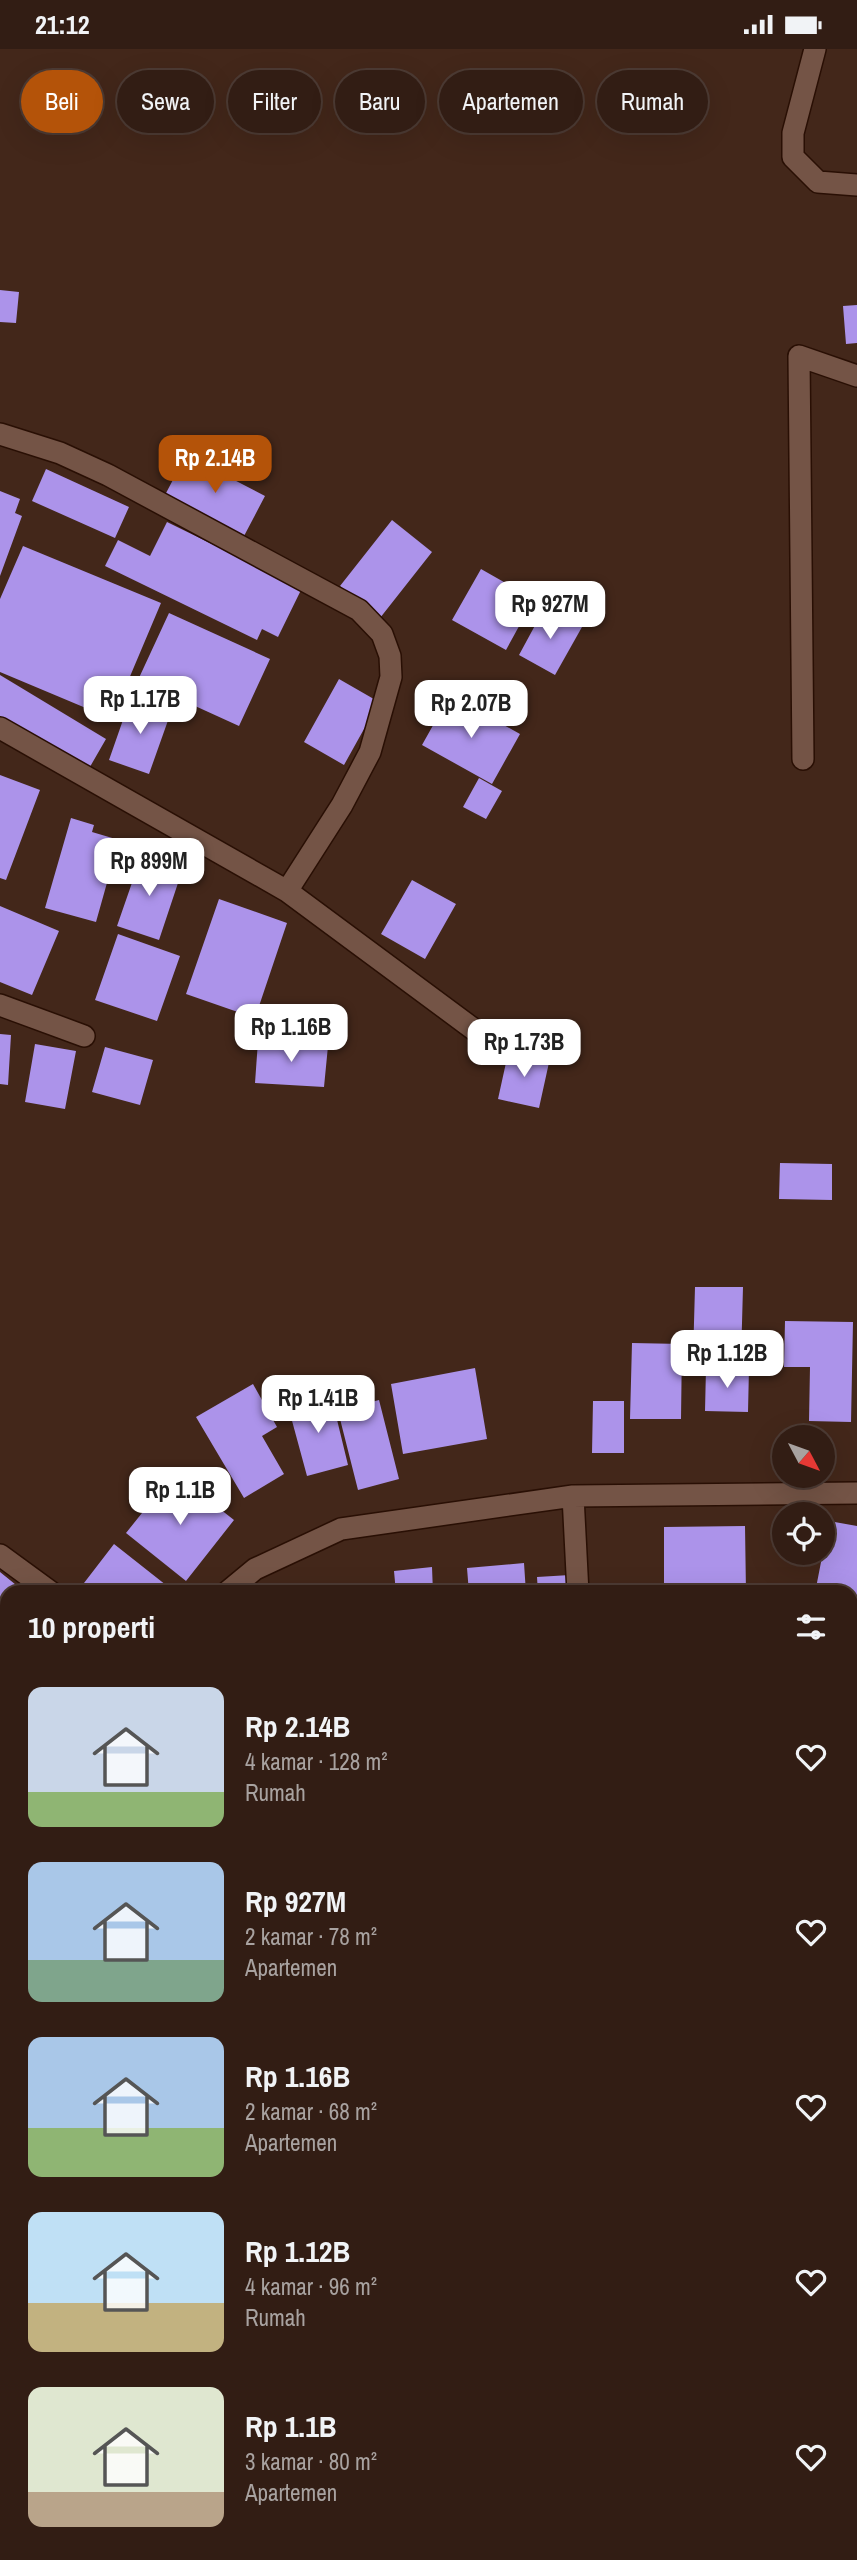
<!DOCTYPE html>
<html lang="id">
<head>
<meta charset="utf-8">
<style>
  :root { --surface:#321d14; --page:#3d2a22; --text:#f1f3f6; --muted:#a8a2a0; --line:#4d3b34; --accent:#b45309 }
  body { margin:0; font-family:"Archivo Narrow",sans-serif; background:var(--page); color:var(--text); height:100vh; display:flex; flex-direction:column; font-size:26px; white-space:nowrap }
  * { box-sizing:border-box; margin:0 }
  p { font-size:23px; color:var(--muted) }
  .icon { flex:none; width:38px; height:38px; fill:none; stroke:currentColor; stroke-width:2; stroke-linecap:round; stroke-linejoin:round }
  .map { position:relative; flex:1; overflow:hidden }
  .drawer { position:absolute; left:0px; top:1536px; width:858px; height:975px; display:flex; flex-direction:column; background:var(--surface); border-radius:21px 21px 0 0; box-shadow:0 7px 28px #0002,0 0 0 2px var(--line) }
  .drawer>* { flex:none }
  .guide { position:absolute; left:21px; top:21px; width:816px; height:63px; display:flex; gap:14px }
  .needle { width:46px; rotate:131deg }
  .tools { position:absolute; left:772px; top:1376px; display:grid; gap:14px }
  .tools a { display:grid; place-items:center; width:63px; height:63px; border-radius:50%; background:var(--surface); box-shadow:0 7px 28px #0002,0 0 0 2px var(--line); font-size:35px }
  .price { position:absolute; translate:-50% -60px; padding:0 16px; border-radius:14px; background:#fff; color:#222; font-size:23px; line-height:46px; filter:drop-shadow(0 2px 4px #0008) }
  .price::after { content:''; position:absolute; left:50%; top:42px; width:21px; height:16px; margin-left:-10px; background:inherit; clip-path:polygon(0 0,100% 0,50% 100%) }
  .price.on { background:var(--accent); color:#fff }
  ul { padding:0; list-style:none }
  li { display:flex; align-items:center; gap:21px; height:175px; padding:0 28px }
  li span { display:grid; place-items:center; flex:none; width:196px; height:140px; border-radius:14px; color:#555 }
  li>.icon { margin-inline-start:auto }
  span .icon { width:84px; height:84px; fill:#fffc; stroke-width:1 }
  li b { font-size:30px }
  h2 { display:flex; justify-content:space-between; align-items:center; height:84px; padding:0 28px; font-size:30px }
  .pill { padding:0 24px; border-radius:32px; background:var(--surface); box-shadow:0 7px 28px #0002,0 0 0 2px var(--line); font-size:24px; line-height:63px }
  .pill.on { background:var(--accent); color:#fff }
  .status { display:flex; justify-content:space-between; align-items:center; height:49px; padding:0 35px; background:var(--surface); direction:ltr }
  .status svg { height:19px; fill:currentColor }
  .map>svg:first-child { display:block }
  .building { fill:#ac93ea }
  .lines { fill:none; stroke-linecap:round; stroke-linejoin:round }
  .minor-casing { stroke:#290f04; stroke-width:24 }
  .minor { stroke:#745446; stroke-width:21 }
</style>
</head>
<body>
<div class="status"><b>21:12</b><svg viewBox="0 0 49 12"><path d="M0 12V9h3v3zM5 12V6h3v6zM10 12V3h3v9zM15 12V0h3v12zM26 1h20v11H26zM47 4h2v5h-2z"/></svg></div>
<div class="map">
<svg width="857" height="2511" viewBox="0 0 857 2511">
  <rect width="100%" height="100%" fill="#43271a"/>
  <path class="building" d="M 0,241 L 19,243 L 16,274 L 0,273 Z
    M 857,256 L 857,294 L 846,295 L 843,257 Z
    M 186,406 L 265,447 L 244,487 L 165,446 Z
    M 46,420 L 129,458 L 115,489 L 32,452 Z
    M 0,442 L 20,450 L 15,464 L 22,467 L 0,527 Z
    M 392,471 L 432,503 L 380,569 L 340,537 Z
    M 167,473 L 302,539 L 278,588 L 262,580 L 257,591 L 105,517 L 118,491 L 150,507 Z
    M 23,497 L 161,554 L 112,670 L 0,623 L 0,550 Z
    M 481,520 L 534,550 L 506,601 L 452,571 Z
    M 545,558 L 582,578 L 555,626 L 519,606 Z
    M 169,564 L 270,610 L 239,677 L 138,631 Z
    M 0,626 L 106,690 L 87,723 L 0,670 Z
    M 339,630 L 379,653 L 344,716 L 304,693 Z
    M 450,646 L 520,685 L 492,735 L 422,696 Z
    M 131,648 L 171,663 L 149,725 L 109,711 Z
    M 0,726 L 40,741 L 6,831 L 0,829 Z
    M 479,729 L 502,742 L 486,770 L 463,758 Z
    M 71,769 L 94,776 L 92,783 L 119,791 L 96,873 L 45,859 Z
    M 143,802 L 159,808 L 156,816 L 181,825 L 159,891 L 117,877 Z
    M 412,831 L 456,855 L 425,910 L 381,885 Z
    M 219,850 L 287,874 L 255,969 L 186,945 Z
    M 0,857 L 59,882 L 32,946 L 0,933 Z
    M 118,885 L 180,907 L 157,972 L 95,951 Z
    M 0,985 L 11,986 L 8,1036 L 0,1035 Z
    M 258,992 L 328,997 L 324,1038 L 255,1034 Z
    M 35,995 L 76,1002 L 65,1060 L 25,1053 Z
    M 105,998 L 153,1011 L 140,1056 L 92,1043 Z
    M 509,1000 L 550,1009 L 539,1059 L 498,1050 Z
    M 780,1114 L 832,1115 L 832,1151 L 779,1150 Z
    M 695,1238 L 743,1238 L 741,1310 L 693,1309 Z
    M 785,1272 L 853,1273 L 851,1373 L 809,1372 L 810,1318 L 784,1318 Z
    M 632,1294 L 682,1295 L 681,1370 L 630,1370 Z
    M 475,1319 L 487,1390 L 403,1405 L 391,1335 Z
    M 706,1319 L 749,1319 L 748,1363 L 705,1362 Z
    M 253,1335 L 277,1378 L 262,1387 L 284,1425 L 244,1449 L 196,1368 Z
    M 331,1346 L 348,1416 L 307,1427 L 288,1357 Z
    M 379,1351 L 399,1430 L 358,1441 L 338,1362 Z
    M 593,1352 L 624,1352 L 624,1404 L 592,1404 Z
    M 174,1424 L 234,1471 L 186,1532 L 126,1484 Z
    M 829,1472 L 857,1477 L 857,1566 L 850,1564 L 850,1544 L 815,1544 Z
    M 745,1477 L 746,1544 L 664,1544 L 664,1478 Z
    M 114,1495 L 171,1540 L 168,1544 L 96,1544 L 84,1534 Z
    M 524,1514 L 526,1544 L 469,1544 L 467,1519 Z
    M 432,1518 L 433,1544 L 396,1544 L 394,1522 Z
    M 0,1523 L 26,1544 L 7,1544 L 7,1585 L 3,1590 L 0,1588 Z
    M 570,1526 L 571,1544 L 538,1544 L 537,1528 Z
    M 7,2083 L 7,2125 L 0,2123 L 0,2105 Z
    M 6,2142 L 7,2142 L 7,2175 L 0,2173 Z
    M 0,2342 L 7,2348 L 7,2360 L 0,2369 Z
    M 131,2504 L 152,2504 L 150,2510 Z
    M 194,2504 L 225,2504 L 223,2511 Z"/>
  <g class="lines">
    <g class="minor-casing">
      <path id="minor" d="M 815,0 L 793,84 L 793,108 L 818,133 L 857,136
        M 0,385 L 60,404 L 108,426 L 359,561 L 382,585 L 390,607 L 391,628 L 370,703 L 342,756 L 287,842
        M 0,679 L 287,842 L 476,982
        M 803,710 L 799,307 L 857,327
        M 0,956 L 84,987
        M 573,1447 L 578,1544
        M 0,1506 L 52,1544
        M 226,1544 L 255,1520 L 341,1480 L 573,1447 L 857,1444
        M 0,2480 L 7,2472"/>
    </g>
    <use href="#minor" class="minor"/>
  </g>
</svg>
<div class="tools">
<a><svg class="needle" viewBox="-14 -14 28 28"><path d="M0-13l5 13h-10z" fill="#e53935"/><path d="M0 13l5-13h-10z" fill="#a8a2a0"/></svg></a>
<a><svg class="icon" aria-label="locate" viewBox="0 0 24 24"><circle cx="12" cy="12" r="6"/><path d="M12 2v4M12 18v4M2 12h4M18 12h4"/></svg></a>
</div>
<b class="price on" style="left:215px;top:446px">Rp 2.14B</b>
<b class="price" style="left:550px;top:592px">Rp 927M</b>
<b class="price" style="left:140px;top:687px">Rp 1.17B</b>
<b class="price" style="left:471px;top:691px">Rp 2.07B</b>
<b class="price" style="left:149px;top:849px">Rp 899M</b>
<b class="price" style="left:291px;top:1015px">Rp 1.16B</b>
<b class="price" style="left:524px;top:1030px">Rp 1.73B</b>
<b class="price" style="left:727px;top:1341px">Rp 1.12B</b>
<b class="price" style="left:318px;top:1386px">Rp 1.41B</b>
<b class="price" style="left:180px;top:1478px">Rp 1.1B</b>
<div class="guide">
<a class="pill on">Beli</a>
<a class="pill">Sewa</a>
<a class="pill">Filter</a>
<a class="pill">Baru</a>
<a class="pill">Apartemen</a>
<a class="pill">Rumah</a>
</div>
<section class="drawer">
<h2>10 properti<svg class="icon" aria-label="filters" viewBox="0 0 24 24"><path d="M4 7h16M4 17h16"/><circle cx="9" cy="7" r="2"/><circle cx="15" cy="17" r="2"/></svg></h2>
<ul>
<li><span style="background:linear-gradient(#c9d6e8 75%,#8fb573 0)"><svg class="icon" aria-label="home" viewBox="0 0 24 24"><path d="M3 11l9-7 9 7M6 9v11h12V9"/></svg></span><div><b>Rp 2.14B</b><p>4 kamar · 128 m²</p><p>Rumah</p></div><svg class="icon" aria-label="heart" viewBox="0 0 24 24"><path d="M12 20l-8-8c-3-5 5-10 8-4 3-6 11-1 8 4z"/></svg></li>
<li><span style="background:linear-gradient(#a9c7e8 70%,#7fa58c 0)"><svg class="icon" aria-label="home" viewBox="0 0 24 24"><path d="M3 11l9-7 9 7M6 9v11h12V9"/></svg></span><div><b>Rp 927M</b><p>2 kamar · 78 m²</p><p>Apartemen</p></div><svg class="icon" aria-label="heart" viewBox="0 0 24 24"><path d="M12 20l-8-8c-3-5 5-10 8-4 3-6 11-1 8 4z"/></svg></li>
<li><span style="background:linear-gradient(#a9c7e8 65%,#8fb573 0)"><svg class="icon" aria-label="home" viewBox="0 0 24 24"><path d="M3 11l9-7 9 7M6 9v11h12V9"/></svg></span><div><b>Rp 1.16B</b><p>2 kamar · 68 m²</p><p>Apartemen</p></div><svg class="icon" aria-label="heart" viewBox="0 0 24 24"><path d="M12 20l-8-8c-3-5 5-10 8-4 3-6 11-1 8 4z"/></svg></li>
<li><span style="background:linear-gradient(#bfe0f5 65%,#c2b280 0)"><svg class="icon" aria-label="home" viewBox="0 0 24 24"><path d="M3 11l9-7 9 7M6 9v11h12V9"/></svg></span><div><b>Rp 1.12B</b><p>4 kamar · 96 m²</p><p>Rumah</p></div><svg class="icon" aria-label="heart" viewBox="0 0 24 24"><path d="M12 20l-8-8c-3-5 5-10 8-4 3-6 11-1 8 4z"/></svg></li>
<li><span style="background:linear-gradient(#dfe7d0 75%,#b9a48a 0)"><svg class="icon" aria-label="home" viewBox="0 0 24 24"><path d="M3 11l9-7 9 7M6 9v11h12V9"/></svg></span><div><b>Rp 1.1B</b><p>3 kamar · 80 m²</p><p>Apartemen</p></div><svg class="icon" aria-label="heart" viewBox="0 0 24 24"><path d="M12 20l-8-8c-3-5 5-10 8-4 3-6 11-1 8 4z"/></svg></li>
</ul>
</section>
</div>
</body>
</html>
